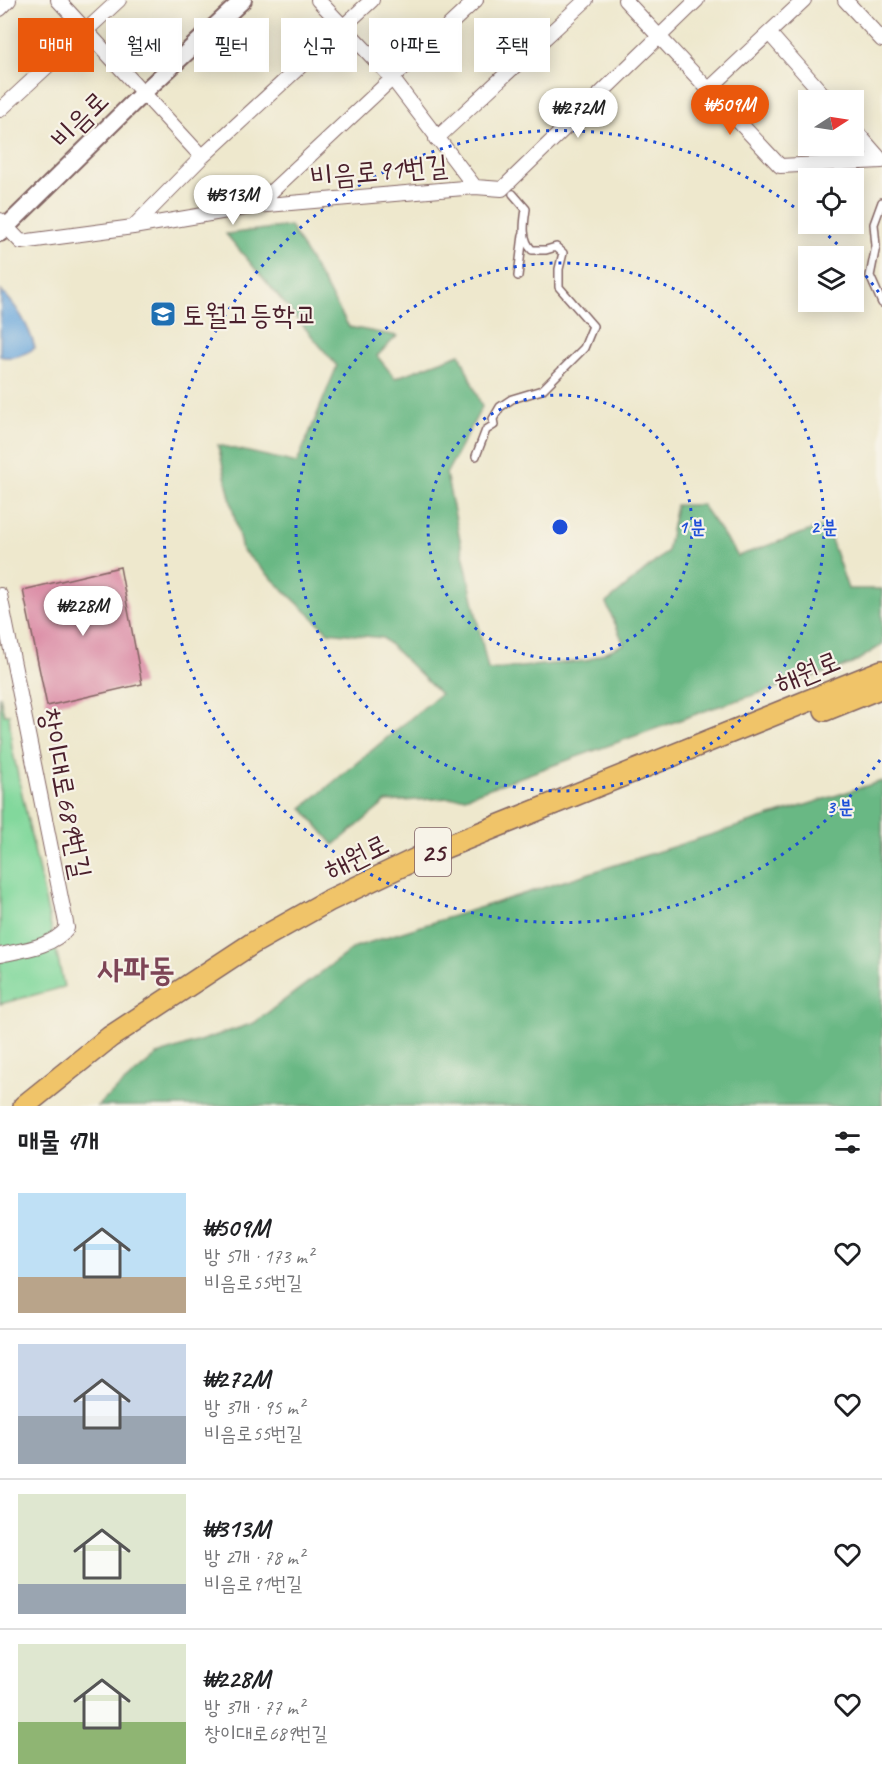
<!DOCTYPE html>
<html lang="ko">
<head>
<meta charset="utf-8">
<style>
  :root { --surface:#fff; --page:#f6f6f6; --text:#202124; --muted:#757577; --line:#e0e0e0; --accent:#ea580c }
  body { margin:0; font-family:Caveat,"Poor Story",sans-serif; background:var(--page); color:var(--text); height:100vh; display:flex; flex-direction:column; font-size:22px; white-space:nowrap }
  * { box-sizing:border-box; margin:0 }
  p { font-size:20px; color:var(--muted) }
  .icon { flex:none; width:33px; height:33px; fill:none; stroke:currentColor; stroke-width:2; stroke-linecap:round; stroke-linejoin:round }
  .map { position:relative; height:1106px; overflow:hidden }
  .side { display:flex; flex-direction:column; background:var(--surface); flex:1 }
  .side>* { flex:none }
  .top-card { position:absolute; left:18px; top:18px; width:846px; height:54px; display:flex; gap:12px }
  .needle { width:39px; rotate:78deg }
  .fabs { position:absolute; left:798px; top:90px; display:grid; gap:12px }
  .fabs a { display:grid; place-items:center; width:66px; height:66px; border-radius:0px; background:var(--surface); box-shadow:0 3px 15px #0003; font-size:30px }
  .price { position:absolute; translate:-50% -51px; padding:0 14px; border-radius:21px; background:#fff; color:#222; font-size:20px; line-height:39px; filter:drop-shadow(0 2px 3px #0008) }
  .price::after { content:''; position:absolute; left:50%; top:36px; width:18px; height:14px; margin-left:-9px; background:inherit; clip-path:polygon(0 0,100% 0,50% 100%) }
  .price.current { background:var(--accent); color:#fff }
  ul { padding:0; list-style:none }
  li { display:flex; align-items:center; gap:18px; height:150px; padding:0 18px }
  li+li { border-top:2px solid var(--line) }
  li span { display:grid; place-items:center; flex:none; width:168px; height:120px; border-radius:0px; color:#555 }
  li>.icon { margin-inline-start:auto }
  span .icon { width:72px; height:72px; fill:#fffc; stroke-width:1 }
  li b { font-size:26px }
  h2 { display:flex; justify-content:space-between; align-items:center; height:72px; padding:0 18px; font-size:26px }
  .chip { padding:0 21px; border-radius:0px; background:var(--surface); box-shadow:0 3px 15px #0003; font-size:21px; line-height:54px }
  .chip.current { background:var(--accent); color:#fff }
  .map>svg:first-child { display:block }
  .green { fill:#82d89c; stroke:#667c64; stroke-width:1.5 }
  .forest { fill:#69b884; stroke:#5a6c58; stroke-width:1.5 }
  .water { fill:#6ba7dc; stroke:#5a6384; stroke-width:1.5 }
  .building { fill:#db8ca6 }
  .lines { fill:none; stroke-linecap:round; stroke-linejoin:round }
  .service-casing { stroke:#836564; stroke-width:10 }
  .minor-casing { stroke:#836564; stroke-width:16 }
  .tertiary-casing { stroke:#836564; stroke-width:20 }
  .trunk-casing { stroke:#836564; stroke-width:24 }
  .service { stroke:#fff; stroke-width:7 }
  .minor { stroke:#fff; stroke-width:14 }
  .tertiary { stroke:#fff; stroke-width:16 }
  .trunk { stroke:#f0c469; stroke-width:21 }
  .ring { fill:none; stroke:#1d4ed8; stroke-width:3; stroke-dasharray:3 6 }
  .labels { text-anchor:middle; stroke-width:4.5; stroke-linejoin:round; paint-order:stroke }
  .shield { fill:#f7f3e8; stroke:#7e5f64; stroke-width:1.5 }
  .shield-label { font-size:27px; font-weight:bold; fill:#4a1f2b }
  .street-label { font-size:28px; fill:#4a1f2b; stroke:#f7f3e8 }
  .poi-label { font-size:28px; fill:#4a1f2b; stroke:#f7f3e8; text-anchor:start }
  .quarter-label { font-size:32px; font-weight:bold; fill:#7d4556; stroke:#f7f3e8 }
  .centre { fill:#1d4ed8; stroke:#f7f3e8; stroke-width:3 }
  .ring-label { font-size:18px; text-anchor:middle; font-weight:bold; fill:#1d4ed8; stroke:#f7f3e8; stroke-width:4.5; stroke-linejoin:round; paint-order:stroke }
</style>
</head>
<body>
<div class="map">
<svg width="882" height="1106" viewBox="0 0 882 1106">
  <rect width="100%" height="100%" fill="#f7f3e8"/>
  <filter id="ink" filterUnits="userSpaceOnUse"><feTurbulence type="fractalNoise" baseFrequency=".0167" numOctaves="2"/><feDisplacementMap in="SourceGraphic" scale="12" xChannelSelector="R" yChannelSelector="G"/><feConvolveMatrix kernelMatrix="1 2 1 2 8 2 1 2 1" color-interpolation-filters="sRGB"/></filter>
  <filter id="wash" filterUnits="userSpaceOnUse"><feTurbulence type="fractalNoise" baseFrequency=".008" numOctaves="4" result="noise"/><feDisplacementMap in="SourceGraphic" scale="24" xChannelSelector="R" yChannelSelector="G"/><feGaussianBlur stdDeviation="1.35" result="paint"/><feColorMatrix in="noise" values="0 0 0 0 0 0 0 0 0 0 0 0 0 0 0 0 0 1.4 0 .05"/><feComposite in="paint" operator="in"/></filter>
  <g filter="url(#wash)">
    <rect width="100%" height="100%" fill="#eee8cd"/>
    <path class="green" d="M 0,696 L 4,715 L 9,714 L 12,748 L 64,987 L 0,1004 Z"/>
    <path class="forest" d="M 290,226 L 349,327 L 397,336 L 377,356 L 395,378 L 460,354 L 482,407 L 446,474 L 488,670 L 586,661 L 624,644 L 606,603 L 667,552 L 676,505 L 702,505 L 738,556 L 826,525 L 848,589 L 882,589 L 882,645 L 852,664 L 713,708 L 465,797 L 386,802 L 334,845 L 302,808 L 440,694 L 383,638 L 328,632 L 242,550 L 218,445 L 297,463 L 337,366 L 226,234 Z
      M 882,781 L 882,1106 L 97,1106 L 157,1055 L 254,1023 L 355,947 Z"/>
    <path class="water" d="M 1,291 C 17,305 29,327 35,348 C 26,354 11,360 0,356 Z"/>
    <g id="blocks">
      <path class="building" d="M 120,567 L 142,684 L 47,706 L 23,590 Z"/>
    </g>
  </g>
  <g filter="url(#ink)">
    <use href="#blocks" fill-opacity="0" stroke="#836564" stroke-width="1.5"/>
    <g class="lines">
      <g class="service-casing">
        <path id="service" d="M 882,202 L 874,224 L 876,246 L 870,276 L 882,303
          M 518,276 L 523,235
          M 476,456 L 486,430 L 494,425 L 493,419 L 500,407 L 512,399 L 542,390 L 584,348 L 593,326 L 559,287 L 559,269 L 563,253 L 556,247 L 546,250 L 532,250 C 521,239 524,223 526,209 L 513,194"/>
      </g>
      <g class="minor-casing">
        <path id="minor" d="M 58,0 L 202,157
          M 318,0 L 392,78 L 475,187
          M 625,0 L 780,166 L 882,161
          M 845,0 L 882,40
          M 0,9 L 9,0
          M 769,33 L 828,100
          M 708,90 L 804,0
          M 0,110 L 119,0
          M 854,129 L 882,161
          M 436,139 L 586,0
          M 256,206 L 476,0
          M 0,220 L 21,242 L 133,227 L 256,206 L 475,187 L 502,189 L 697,0
          M 133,227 L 202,157 L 372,0
          M 0,595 L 67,928 C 53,947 22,950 0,955"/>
      </g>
      <g class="tertiary-casing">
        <path id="tertiary" d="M 0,233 L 144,92 L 243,0"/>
      </g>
      <g class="trunk-casing">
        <path id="trunk" d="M 825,710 L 882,687
          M 24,1106 L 110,1037 L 253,943 L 328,901 L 416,859 L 882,671"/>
      </g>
      <use href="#service" class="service"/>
      <use href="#minor" class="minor"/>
      <use href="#tertiary" class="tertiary"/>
      <use href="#trunk" class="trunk"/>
    </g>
  </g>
  <g class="ring">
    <circle cx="560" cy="527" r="132"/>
    <circle cx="560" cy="527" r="264"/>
    <path d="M880 760A396 396 0 1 1 807 217M815 224A396 396 0 0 1 847 254M854 262A396 396 0 0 1 880 294"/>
  </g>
  <defs>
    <g id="school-square" transform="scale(1.35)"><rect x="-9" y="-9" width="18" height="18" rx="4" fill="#1f6fb2" stroke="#f7f3e8"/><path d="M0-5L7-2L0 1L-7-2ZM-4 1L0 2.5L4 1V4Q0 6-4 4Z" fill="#fff"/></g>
  </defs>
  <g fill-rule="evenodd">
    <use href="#school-square" x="163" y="314"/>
  </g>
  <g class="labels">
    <rect class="shield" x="415" y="828" width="36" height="48" rx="4.5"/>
    <g class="shield-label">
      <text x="433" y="861">25</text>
    </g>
    <g class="street-label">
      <text transform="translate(79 119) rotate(-45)" y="10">비음로</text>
      <text transform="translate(379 170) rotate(-5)" y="10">비음로91번길</text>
      <text transform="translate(807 671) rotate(-22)" y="10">해원로</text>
      <text transform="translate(66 793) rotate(79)" y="10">창이대로689번길</text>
      <text transform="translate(356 856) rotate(-26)" y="10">해원로</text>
    </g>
    <g class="poi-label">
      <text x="182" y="324">토월고등학교</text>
    </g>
    <g class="quarter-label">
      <text x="136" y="980">사파동</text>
    </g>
  </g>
  <circle cx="560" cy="527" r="9" class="centre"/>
  <g class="ring-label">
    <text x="692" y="533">1 분</text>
    <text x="824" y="533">2 분</text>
    <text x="840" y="813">3 분</text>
  </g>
</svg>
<div class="fabs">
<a><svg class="needle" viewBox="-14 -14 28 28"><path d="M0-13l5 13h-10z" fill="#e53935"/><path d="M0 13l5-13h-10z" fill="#757577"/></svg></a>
<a><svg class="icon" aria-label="locate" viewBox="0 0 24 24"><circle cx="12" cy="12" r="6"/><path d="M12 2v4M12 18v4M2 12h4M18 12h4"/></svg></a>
<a><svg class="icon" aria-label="layers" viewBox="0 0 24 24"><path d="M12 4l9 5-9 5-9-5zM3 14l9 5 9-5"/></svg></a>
</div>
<b class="price current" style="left:730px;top:136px">₩509M</b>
<b class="price" style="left:578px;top:139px">₩272M</b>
<b class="price" style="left:233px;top:226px">₩313M</b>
<b class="price" style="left:83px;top:637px">₩228M</b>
<div class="top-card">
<a class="chip current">매매</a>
<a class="chip">월세</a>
<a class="chip">필터</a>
<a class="chip">신규</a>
<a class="chip">아파트</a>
<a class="chip">주택</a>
</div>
</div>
<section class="side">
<h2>매물 4개<svg class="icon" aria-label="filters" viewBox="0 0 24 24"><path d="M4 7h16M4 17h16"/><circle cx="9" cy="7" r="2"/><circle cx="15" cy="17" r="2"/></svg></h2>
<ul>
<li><span style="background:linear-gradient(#bfe0f5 70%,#b9a48a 0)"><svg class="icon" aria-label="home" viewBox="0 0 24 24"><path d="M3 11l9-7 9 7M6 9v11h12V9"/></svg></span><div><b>₩509M</b><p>방 5개 · 173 m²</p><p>비음로55번길</p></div><svg class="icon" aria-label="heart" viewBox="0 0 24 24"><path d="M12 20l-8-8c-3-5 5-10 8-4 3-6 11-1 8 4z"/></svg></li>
<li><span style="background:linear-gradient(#c9d6e8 60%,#9aa5b1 0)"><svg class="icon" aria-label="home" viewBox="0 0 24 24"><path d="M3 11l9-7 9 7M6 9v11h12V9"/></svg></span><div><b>₩272M</b><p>방 3개 · 95 m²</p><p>비음로55번길</p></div><svg class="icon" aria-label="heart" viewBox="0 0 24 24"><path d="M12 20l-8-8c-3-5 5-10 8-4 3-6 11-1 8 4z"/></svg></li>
<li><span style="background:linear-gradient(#dfe7d0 75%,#9aa5b1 0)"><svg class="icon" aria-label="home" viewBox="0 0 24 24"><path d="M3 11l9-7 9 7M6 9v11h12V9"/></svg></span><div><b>₩313M</b><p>방 2개 · 78 m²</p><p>비음로91번길</p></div><svg class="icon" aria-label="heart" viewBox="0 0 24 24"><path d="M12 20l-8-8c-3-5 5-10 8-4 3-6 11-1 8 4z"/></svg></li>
<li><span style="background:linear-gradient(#dfe7d0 65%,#8fb573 0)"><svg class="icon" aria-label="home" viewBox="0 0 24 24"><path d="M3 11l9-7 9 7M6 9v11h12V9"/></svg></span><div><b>₩228M</b><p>방 3개 · 77 m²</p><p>창이대로689번길</p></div><svg class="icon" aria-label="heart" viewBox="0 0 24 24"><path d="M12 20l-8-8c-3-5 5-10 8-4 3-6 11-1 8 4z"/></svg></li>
</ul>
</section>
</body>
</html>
